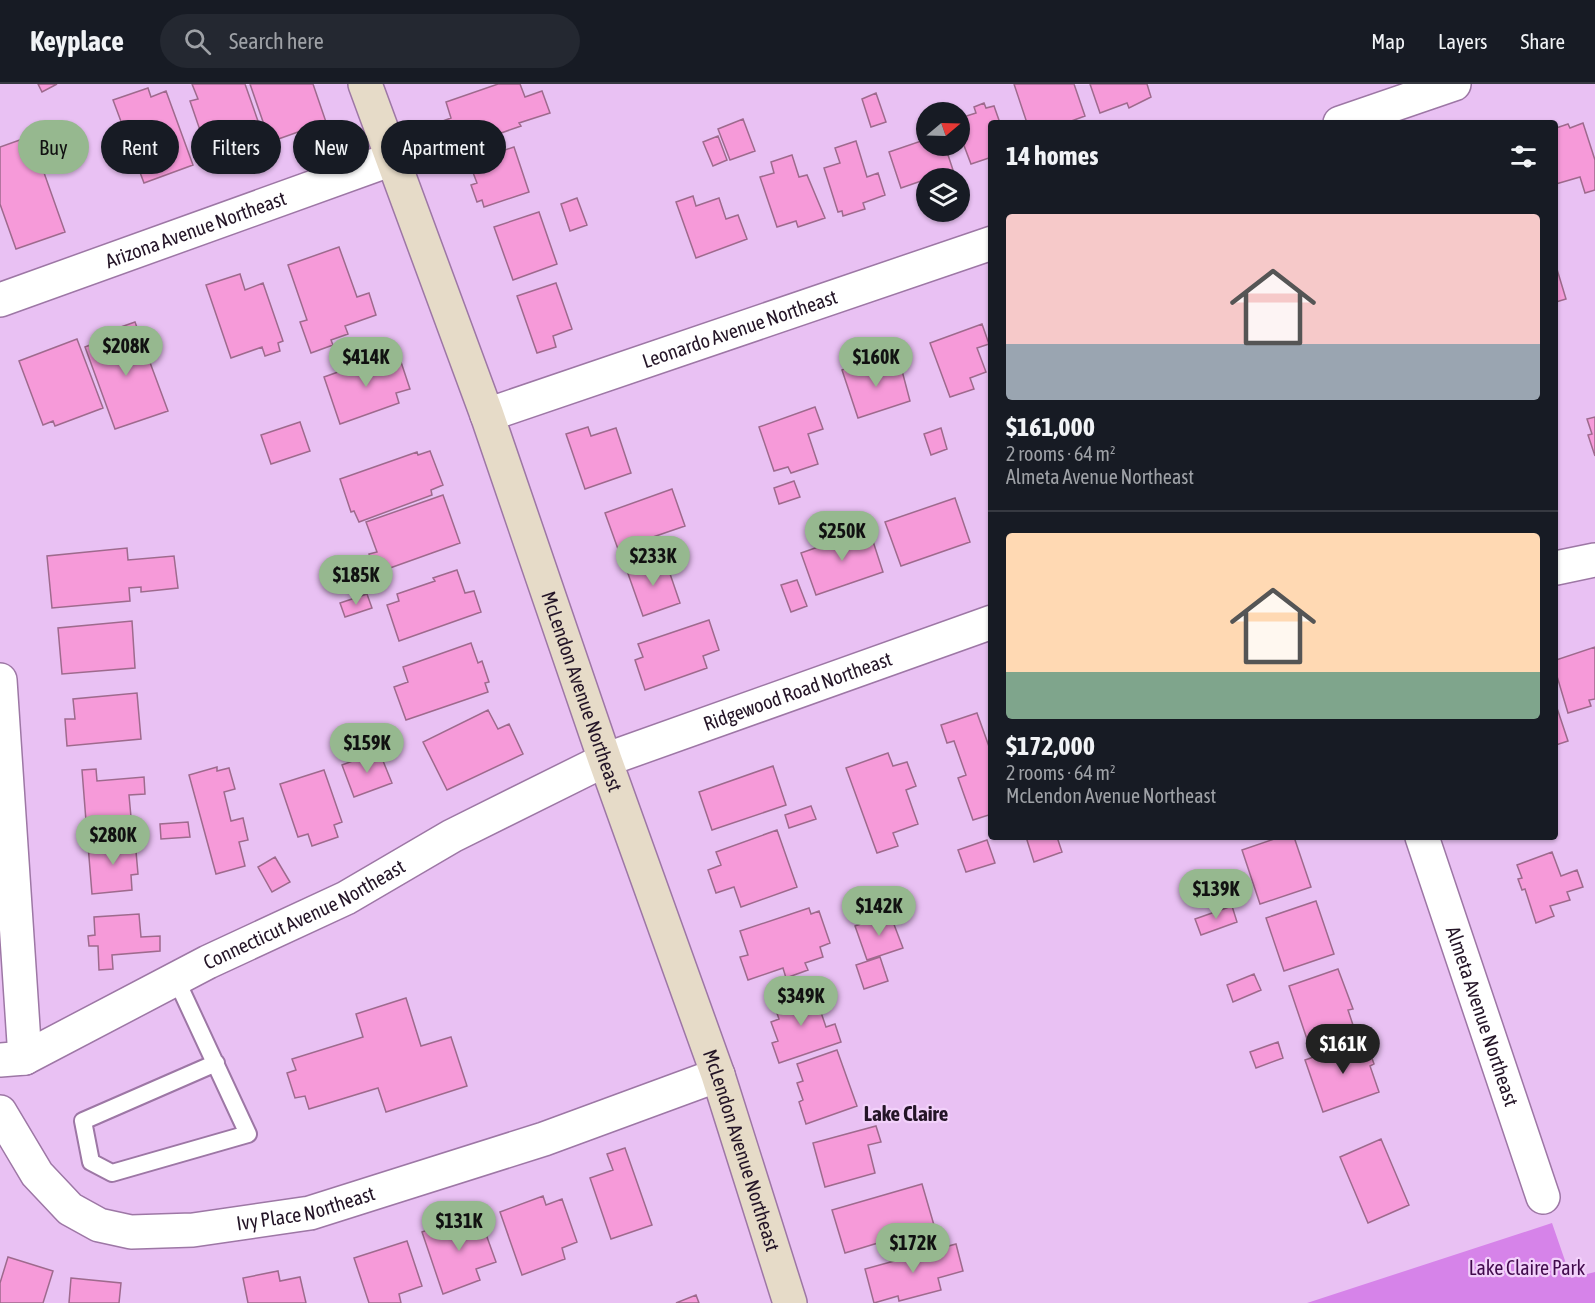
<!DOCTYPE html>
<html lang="en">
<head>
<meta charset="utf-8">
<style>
  :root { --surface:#171b24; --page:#242831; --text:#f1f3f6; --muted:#9ea1a6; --line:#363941; --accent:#96b88f }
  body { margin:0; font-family:"Asap Condensed",sans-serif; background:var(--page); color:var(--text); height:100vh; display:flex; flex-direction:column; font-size:22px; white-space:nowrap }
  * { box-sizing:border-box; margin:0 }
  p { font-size:20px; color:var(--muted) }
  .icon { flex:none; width:33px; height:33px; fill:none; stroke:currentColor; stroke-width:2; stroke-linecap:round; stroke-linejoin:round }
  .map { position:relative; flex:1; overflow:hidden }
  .side { position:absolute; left:988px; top:36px; width:570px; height:720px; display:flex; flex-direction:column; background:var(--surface); border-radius:6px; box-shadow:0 2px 4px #0004 }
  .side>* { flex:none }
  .banner { position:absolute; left:18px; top:36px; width:570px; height:54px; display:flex; gap:12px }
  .needle { width:39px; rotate:71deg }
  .controls { position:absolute; left:916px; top:18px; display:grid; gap:12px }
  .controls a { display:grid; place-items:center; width:54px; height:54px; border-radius:50%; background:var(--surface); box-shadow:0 2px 4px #0004; font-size:30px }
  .price { position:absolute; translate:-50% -51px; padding:0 14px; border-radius:21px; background:var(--accent); color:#111; font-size:20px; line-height:39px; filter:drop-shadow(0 2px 3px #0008) }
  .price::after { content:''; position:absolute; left:50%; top:36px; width:18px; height:14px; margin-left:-9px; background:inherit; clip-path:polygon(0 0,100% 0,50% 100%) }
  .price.on { background:#222; color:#fff }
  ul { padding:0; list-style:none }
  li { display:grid; align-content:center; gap:12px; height:318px; padding:0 18px }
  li+li { border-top:2px solid var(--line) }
  li span { display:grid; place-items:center; height:186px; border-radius:6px; color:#555 }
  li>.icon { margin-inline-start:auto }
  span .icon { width:108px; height:108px; fill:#fffc; stroke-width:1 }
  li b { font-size:26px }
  h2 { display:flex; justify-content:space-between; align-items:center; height:72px; padding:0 18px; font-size:26px }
  .pill { padding:0 21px; border-radius:27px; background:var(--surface); box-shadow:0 2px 4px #0004; font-size:21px; line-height:54px }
  .pill.on { background:var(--accent); color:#111 }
  header { display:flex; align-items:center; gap:36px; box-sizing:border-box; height:84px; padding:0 30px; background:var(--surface); border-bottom:2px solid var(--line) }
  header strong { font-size:28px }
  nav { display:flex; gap:33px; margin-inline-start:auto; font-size:21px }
  .search { width:420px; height:54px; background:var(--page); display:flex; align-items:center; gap:15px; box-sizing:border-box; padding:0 21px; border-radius:33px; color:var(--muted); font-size:22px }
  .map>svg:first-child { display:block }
  .green { fill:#d683e9 }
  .building { fill:#f69ad9; stroke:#9e6a8d; stroke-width:1.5 }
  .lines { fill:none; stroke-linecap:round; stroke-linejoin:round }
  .lane-casing { stroke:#9d77a5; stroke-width:20 }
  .street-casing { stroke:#9d77a5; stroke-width:36 }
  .secondary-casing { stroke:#9d77a5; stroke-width:36 }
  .lane { stroke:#fff; stroke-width:16 }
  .street { stroke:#fff; stroke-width:33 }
  .secondary { stroke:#e6dbc8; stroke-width:33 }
  .labels { text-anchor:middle; stroke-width:4.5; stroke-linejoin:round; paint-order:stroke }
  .street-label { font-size:20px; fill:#241527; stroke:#f2d1fa }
  .park-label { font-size:20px; fill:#410a4c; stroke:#f2d1fa }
  .neighbourhood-label { font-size:21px; font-weight:bold; fill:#241527; stroke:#f2d1fa }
</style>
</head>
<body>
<header>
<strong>Keyplace</strong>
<div class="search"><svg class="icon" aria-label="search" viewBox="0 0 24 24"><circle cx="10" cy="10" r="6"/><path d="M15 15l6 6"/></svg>Search here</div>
<nav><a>Map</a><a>Layers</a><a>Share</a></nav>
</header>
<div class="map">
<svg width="1595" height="1219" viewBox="0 0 1595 1219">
  <rect width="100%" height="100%" fill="#e9c1f3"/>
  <path class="green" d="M 1552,1139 L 1571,1194 L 1595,1188 L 1595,1219 L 1307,1219 Z"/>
  <path class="building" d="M 38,0 L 57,0 L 42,8 Z
    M 192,0 L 245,0 L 265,57 L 256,60 L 261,76 L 228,87 L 222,71 L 205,77 L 196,51 L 201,49 L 190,17 L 198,15 Z
    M 250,0 L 313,0 L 326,38 L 270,58 Z
    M 498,0 L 520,0 L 525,13 L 542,7 L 550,29 L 519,39 L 521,42 L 450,67 L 440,38 L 451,34 L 446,18 Z
    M 1014,0 L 1074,0 L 1085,32 L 1066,39 L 1027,39 Z
    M 1090,0 L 1147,0 L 1151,13 L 1129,24 L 1127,19 L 1100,29 Z
    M 148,4 L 151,13 L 166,7 L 193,81 L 144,99 L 113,16 Z
    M 876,9 L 886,38 L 871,43 L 862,15 Z
    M 984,19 L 986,24 L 994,22 L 1000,39 L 992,39 L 992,73 L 971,80 L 960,51 L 960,34 L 976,29 L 974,23 Z
    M 743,35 L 755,67 L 730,76 L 718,45 Z
    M 1583,39 L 1595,76 L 1595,106 L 1585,109 L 1580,93 L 1556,100 L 1556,44 L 1568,40 L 1570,44 Z
    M 31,52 L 65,148 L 16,165 L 0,120 L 0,63 Z
    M 718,52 L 727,76 L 713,82 L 703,58 Z
    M 927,55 L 927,62 L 945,62 L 953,86 L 901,104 L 889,68 Z
    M 856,57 L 867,93 L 878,89 L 885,111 L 863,119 L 865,125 L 843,132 L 842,127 L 838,128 L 824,84 L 840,79 L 835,64 Z
    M 514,63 L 529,108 L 484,123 L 482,116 L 477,118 L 471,101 L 477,99 L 469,78 Z
    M 792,71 L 799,93 L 807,91 L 825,134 L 798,143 L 796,137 L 777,143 L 760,93 L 774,89 L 771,78 Z
    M 693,112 L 696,122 L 719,114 L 726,135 L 738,131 L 747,155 L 696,174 L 676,118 Z
    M 577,114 L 587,141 L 570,147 L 561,120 Z
    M 539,128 L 557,180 L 513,196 L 494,143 Z
    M 339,163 L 357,213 L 369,209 L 376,231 L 345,242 L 348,250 L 331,256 L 333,261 L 311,269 L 300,238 L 307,236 L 288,181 Z
    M 1556,182 L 1566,215 L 1556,218 Z
    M 240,190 L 245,206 L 263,199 L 283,257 L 278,259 L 280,267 L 265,272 L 262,263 L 231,274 L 206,201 Z
    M 556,199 L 572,245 L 553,252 L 556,263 L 537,269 L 517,212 Z
    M 135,238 L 168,327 L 115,345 L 85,263 L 103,256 L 101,250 Z
    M 982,240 L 989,260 L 977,264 L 986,288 L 970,294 L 974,305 L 950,313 L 930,259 Z
    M 77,255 L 103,324 L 55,342 L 53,337 L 43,341 L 19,277 Z
    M 383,272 L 387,282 L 401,278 L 410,305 L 396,309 L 399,319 L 340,340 L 324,293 Z
    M 869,276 L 873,288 L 900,279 L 910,317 L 858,334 L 842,286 Z
    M 815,323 L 823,345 L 808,350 L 818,380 L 791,389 L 788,383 L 774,387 L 759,343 Z
    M 1595,333 L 1595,372 L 1588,351 L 1592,350 L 1587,335 Z
    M 300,338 L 310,367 L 271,380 L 261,351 Z
    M 588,343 L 591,352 L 616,344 L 631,389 L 585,405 L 566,350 Z
    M 941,344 L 947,365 L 931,371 L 924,350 Z
    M 430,367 L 443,401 L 431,406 L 432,411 L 359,438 L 354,427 L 351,428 L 340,395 L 417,368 L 418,371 Z
    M 794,397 L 800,413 L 779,420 L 774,404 Z
    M 672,405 L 685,442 L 618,465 L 605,429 Z
    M 443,411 L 460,459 L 376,489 L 369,470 L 377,468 L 366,438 Z
    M 955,414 L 970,458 L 901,482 L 885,438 Z
    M 869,445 L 883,488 L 816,511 L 801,469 Z
    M 127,464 L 128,476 L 174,472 L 178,504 L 141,508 L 141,503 L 129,504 L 130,517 L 52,524 L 47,472 Z
    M 655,474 L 658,484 L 667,481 L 680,519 L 643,532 L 626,484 Z
    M 457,486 L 465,509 L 474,507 L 481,528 L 399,557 L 387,521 L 399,517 L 397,510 L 435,497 L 433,494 Z
    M 797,496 L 807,522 L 791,528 L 781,501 Z
    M 367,510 L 372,524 L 345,533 L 340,519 Z
    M 709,536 L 719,566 L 703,572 L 707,584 L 645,606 L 635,576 L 643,573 L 638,560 Z
    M 132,537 L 135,584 L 62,590 L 58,544 Z
    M 471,559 L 478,579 L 482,577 L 489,598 L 485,599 L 488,608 L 406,636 L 394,603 L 408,598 L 403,583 Z
    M 1595,563 L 1595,615 L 1589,616 L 1591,622 L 1568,629 L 1556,589 L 1556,576 Z
    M 137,609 L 141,655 L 67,662 L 65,635 L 75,635 L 73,615 Z
    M 1556,621 L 1568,657 L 1556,661 Z
    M 488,626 L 498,645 L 509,640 L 523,670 L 447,706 L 423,658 Z
    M 977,629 L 992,671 L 992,730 L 973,736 L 958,694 L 966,691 L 954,657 L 947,659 L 941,641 Z
    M 379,667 L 392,699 L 354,713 L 342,681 Z
    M 888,669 L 893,682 L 907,678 L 916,702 L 906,706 L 918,740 L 893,749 L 898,762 L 877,769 L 846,684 Z
    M 773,682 L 786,721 L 712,746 L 699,708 Z
    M 217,683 L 217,687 L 229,684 L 235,705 L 224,708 L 231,737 L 243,734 L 248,756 L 239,758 L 245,782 L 216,790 L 189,691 Z
    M 96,685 L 97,697 L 144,693 L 145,710 L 129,711 L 131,733 L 86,737 L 82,686 Z
    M 324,686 L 342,738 L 334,741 L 338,753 L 312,762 L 308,750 L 298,753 L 280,700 Z
    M 811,722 L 816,735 L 789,744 L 785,731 Z
    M 188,738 L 190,753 L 161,755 L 160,740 Z
    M 777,746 L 797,803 L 741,823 L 734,803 L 716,809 L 708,786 L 721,781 L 716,768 Z
    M 1057,753 L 1062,768 L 1034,778 L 1026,753 Z
    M 1280,753 L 1294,753 L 1311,803 L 1260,820 L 1242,766 Z
    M 135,756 L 138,790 L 131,791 L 132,806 L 92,810 L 88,761 Z
    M 987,756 L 995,779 L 966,788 L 958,766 Z
    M 1552,768 L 1561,792 L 1577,786 L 1583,803 L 1567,808 L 1570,816 L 1550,822 L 1554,832 L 1536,839 L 1525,805 L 1522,806 L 1518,795 L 1522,794 L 1517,781 Z
    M 275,773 L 290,798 L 272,808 L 258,783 Z
    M 1316,817 L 1334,870 L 1284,887 L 1266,834 Z
    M 1232,822 L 1237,838 L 1201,851 L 1195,835 Z
    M 809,824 L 811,830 L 819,827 L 830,859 L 820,863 L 823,873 L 805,879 L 808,886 L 786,894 L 783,884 L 748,896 L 740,873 L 748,871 L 740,847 Z
    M 139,830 L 141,853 L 160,852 L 160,867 L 112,871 L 113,885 L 99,886 L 98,862 L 89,862 L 88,852 L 95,851 L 94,833 Z
    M 890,830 L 903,864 L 867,876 L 855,842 Z
    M 880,873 L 888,897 L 864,905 L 856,881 Z
    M 1338,885 L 1353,925 L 1348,926 L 1353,941 L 1308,958 L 1289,902 Z
    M 1254,890 L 1261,906 L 1233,918 L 1227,901 Z
    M 813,905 L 826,943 L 835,940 L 841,958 L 779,979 L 772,959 L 778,957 L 771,938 L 779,935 L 773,918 Z
    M 406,914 L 421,962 L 451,953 L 467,1002 L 386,1028 L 378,1004 L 309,1025 L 305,1012 L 295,1014 L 287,989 L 296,986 L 292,975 L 363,953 L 356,930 Z
    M 1365,955 L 1374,980 L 1370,982 L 1379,1008 L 1323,1028 L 1305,976 Z
    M 1278,958 L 1283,974 L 1256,984 L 1250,968 Z
    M 837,966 L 857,1022 L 806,1040 L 799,1018 L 803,1016 L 797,999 L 803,997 L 797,980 Z
    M 876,1042 L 881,1058 L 868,1061 L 875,1089 L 825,1103 L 813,1059 Z
    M 1381,1055 L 1409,1121 L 1368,1139 L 1340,1073 Z
    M 625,1064 L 652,1141 L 611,1155 L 590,1094 L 613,1086 L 607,1070 Z
    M 922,1100 L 936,1148 L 902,1158 L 901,1152 L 845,1169 L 832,1126 Z
    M 543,1112 L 546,1121 L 562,1115 L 577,1158 L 562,1164 L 565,1175 L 522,1191 L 500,1128 Z
    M 478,1128 L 496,1178 L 476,1185 L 480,1196 L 443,1210 L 422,1148 Z
    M 407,1157 L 422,1202 L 399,1210 L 401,1219 L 369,1219 L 354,1174 Z
    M 956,1160 L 963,1187 L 938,1194 L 941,1206 L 899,1217 L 898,1212 L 874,1219 L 865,1185 Z
    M 8,1173 L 53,1187 L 43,1219 L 0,1219 L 0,1199 Z
    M 278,1187 L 280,1197 L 300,1193 L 306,1219 L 248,1219 L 243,1194 Z
    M 71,1194 L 121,1199 L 119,1219 L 69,1219 Z
    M 696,1211 L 699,1219 L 676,1219 Z"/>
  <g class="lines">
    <g class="lane-casing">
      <path id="lane" d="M 176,895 L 248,1050 L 112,1089 L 91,1078 L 83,1037 L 216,979"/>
    </g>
    <g class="street-casing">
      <g id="street">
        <path d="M 1340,39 L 1454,0"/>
        <path id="s1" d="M 0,216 L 392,75"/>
        <path id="s2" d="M 487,331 L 992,159"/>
        <path d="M 1556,484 L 1595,476"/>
        <path d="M 0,596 L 25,974"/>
        <path id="s3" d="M 1422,753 L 1543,1113"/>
        <path id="s4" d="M 0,976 L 25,974 L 208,878 L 346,814 L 452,752 L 605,676 L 992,538"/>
        <path id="s5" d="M 0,1028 L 37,1090 L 70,1125 L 99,1141 L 131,1148 L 193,1146 L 310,1129 L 544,1055 L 718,991"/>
      </g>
    </g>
    <g class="secondary-casing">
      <g id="secondary">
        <path id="s6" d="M 365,0 L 487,331 L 605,676 L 718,991 L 790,1219"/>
      </g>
    </g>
    <use href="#lane" class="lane"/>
    <use href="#street" class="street"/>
    <use href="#secondary" class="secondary"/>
  </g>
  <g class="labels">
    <g class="street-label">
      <text dy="7" stroke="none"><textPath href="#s1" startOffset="208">Arizona Avenue Northeast</textPath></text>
      <text dy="7" stroke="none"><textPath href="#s2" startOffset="267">Leonardo Avenue Northeast</textPath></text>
      <text dy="7" stroke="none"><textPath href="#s4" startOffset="882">Ridgewood Road Northeast</textPath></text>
      <text dy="7" stroke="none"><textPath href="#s6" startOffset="645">McLendon Avenue Northeast</textPath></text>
      <text dy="7" stroke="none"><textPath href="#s4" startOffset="339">Connecticut Avenue Northeast</textPath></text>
      <text dy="7" stroke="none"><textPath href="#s3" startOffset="189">Almeta Avenue Northeast</textPath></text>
      <text dy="7" stroke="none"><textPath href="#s6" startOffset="1131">McLendon Avenue Northeast</textPath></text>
      <text dy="7" stroke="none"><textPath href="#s5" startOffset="363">Ivy Place Northeast</textPath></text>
    </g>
    <g class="park-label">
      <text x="1527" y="1191">Lake Claire Park</text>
    </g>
    <g class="neighbourhood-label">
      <text x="906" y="1037">Lake Claire</text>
    </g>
  </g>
</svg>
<div class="controls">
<a><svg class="needle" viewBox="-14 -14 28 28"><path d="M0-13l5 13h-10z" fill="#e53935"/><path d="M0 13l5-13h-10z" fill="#9ea1a6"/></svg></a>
<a><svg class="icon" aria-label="layers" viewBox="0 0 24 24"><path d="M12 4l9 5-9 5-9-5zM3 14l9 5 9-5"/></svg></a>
</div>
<b class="price" style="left:126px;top:293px">$208K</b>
<b class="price" style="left:366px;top:304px">$414K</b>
<b class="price" style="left:876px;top:304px">$160K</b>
<b class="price" style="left:842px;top:478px">$250K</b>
<b class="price" style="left:653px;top:503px">$233K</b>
<b class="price" style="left:356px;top:522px">$185K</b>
<b class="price" style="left:367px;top:690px">$159K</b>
<b class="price" style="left:113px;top:782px">$280K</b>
<b class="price" style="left:1216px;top:836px">$139K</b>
<b class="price" style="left:879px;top:853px">$142K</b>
<b class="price" style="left:801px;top:943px">$349K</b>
<b class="price on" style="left:1343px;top:991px">$161K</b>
<b class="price" style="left:459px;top:1168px">$131K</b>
<b class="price" style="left:913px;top:1190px">$172K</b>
<div class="banner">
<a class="pill on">Buy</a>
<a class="pill">Rent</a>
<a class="pill">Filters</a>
<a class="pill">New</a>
<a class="pill">Apartment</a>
</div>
<section class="side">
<h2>14 homes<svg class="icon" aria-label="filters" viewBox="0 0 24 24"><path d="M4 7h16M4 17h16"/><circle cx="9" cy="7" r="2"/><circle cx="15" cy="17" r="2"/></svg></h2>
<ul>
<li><span style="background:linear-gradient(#f6c9c9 70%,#9aa5b1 0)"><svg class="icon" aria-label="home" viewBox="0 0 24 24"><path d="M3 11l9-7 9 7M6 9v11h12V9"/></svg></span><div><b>$161,000</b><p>2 rooms · 64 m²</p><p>Almeta Avenue Northeast</p></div></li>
<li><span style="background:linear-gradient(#ffd9b3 75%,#7fa58c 0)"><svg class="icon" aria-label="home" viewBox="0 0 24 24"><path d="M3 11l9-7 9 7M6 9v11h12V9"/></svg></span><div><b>$172,000</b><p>2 rooms · 64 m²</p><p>McLendon Avenue Northeast</p></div></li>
</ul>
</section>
</div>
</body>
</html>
